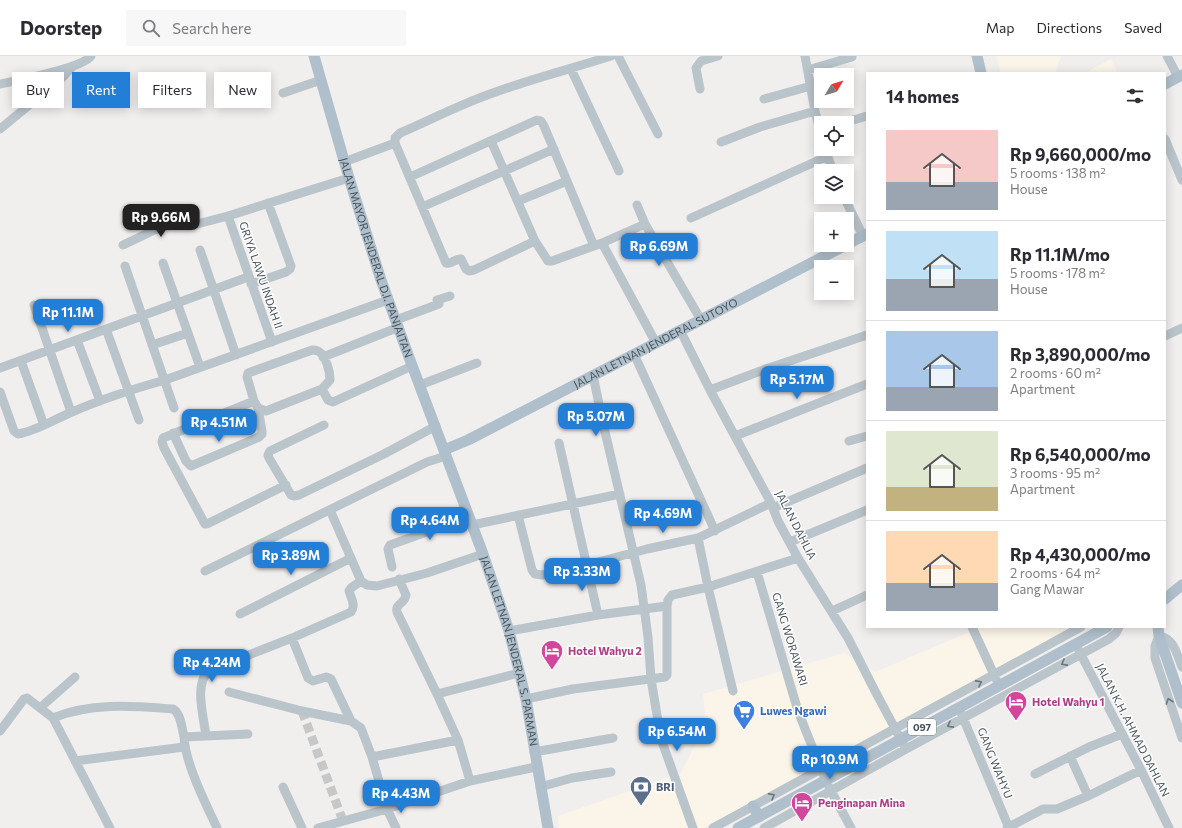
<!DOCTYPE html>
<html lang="en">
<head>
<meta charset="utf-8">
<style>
  :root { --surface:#fff; --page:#f7f7f7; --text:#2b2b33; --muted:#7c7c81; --line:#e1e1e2; --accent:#237ed6 }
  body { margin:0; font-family:Commissioner,sans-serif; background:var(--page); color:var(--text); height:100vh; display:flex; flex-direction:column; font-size:15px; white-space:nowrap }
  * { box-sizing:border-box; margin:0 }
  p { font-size:13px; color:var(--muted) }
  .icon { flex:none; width:22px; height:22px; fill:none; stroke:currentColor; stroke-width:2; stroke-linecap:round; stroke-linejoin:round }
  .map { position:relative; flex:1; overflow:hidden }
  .side { position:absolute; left:866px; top:16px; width:300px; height:556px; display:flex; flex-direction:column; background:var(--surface); border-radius:0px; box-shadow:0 2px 10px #0003 }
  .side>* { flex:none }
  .banner { position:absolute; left:12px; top:16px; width:380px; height:36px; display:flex; gap:8px }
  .needle { width:26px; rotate:52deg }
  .fabs { position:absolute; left:814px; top:12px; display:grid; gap:8px }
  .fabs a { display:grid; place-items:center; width:40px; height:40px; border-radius:0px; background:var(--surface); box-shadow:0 2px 10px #0003; font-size:20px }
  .price { position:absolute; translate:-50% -34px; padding:0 9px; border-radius:8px; background:var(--accent); color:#fff; font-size:13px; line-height:26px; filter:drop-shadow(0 1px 2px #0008) }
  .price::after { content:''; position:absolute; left:50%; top:24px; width:12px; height:9px; margin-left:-6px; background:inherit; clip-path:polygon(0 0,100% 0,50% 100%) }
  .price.active { background:#222; color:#fff }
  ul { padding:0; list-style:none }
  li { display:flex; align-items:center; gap:12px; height:100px; padding:0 20px }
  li+li { border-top:1px solid var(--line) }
  li span { display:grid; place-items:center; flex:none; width:112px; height:80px; border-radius:0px; color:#555 }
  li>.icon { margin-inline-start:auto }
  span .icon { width:48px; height:48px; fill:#fffc; stroke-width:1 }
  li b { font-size:17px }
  h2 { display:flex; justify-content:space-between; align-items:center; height:48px; padding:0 20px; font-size:17px }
  .tag { padding:0 14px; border-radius:0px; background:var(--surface); box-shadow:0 2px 10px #0003; font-size:14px; line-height:36px }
  .tag.active { background:var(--accent); color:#fff }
  header { display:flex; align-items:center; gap:24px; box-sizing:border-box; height:56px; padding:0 20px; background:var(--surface); border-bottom:1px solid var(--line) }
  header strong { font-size:19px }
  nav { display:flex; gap:22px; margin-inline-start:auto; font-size:14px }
  .search { width:280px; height:36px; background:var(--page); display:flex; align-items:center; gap:10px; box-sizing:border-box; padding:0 14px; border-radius:0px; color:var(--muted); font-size:15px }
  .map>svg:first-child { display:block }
  .commercial { fill:#fbf4e8 }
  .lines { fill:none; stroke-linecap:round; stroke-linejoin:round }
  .minor-tunnel { stroke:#c6c7c9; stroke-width:9; stroke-dasharray:9 4.5; stroke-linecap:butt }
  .minor { stroke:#bac4cb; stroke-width:9 }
  .major { stroke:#afc0cc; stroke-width:11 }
  .oneway { stroke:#6a757d }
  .labels { text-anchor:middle; stroke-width:3; stroke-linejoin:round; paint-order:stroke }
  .shield { fill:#fff; stroke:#7e878c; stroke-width:1 }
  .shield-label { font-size:10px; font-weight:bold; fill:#47535b }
  .street-label { font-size:11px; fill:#47535b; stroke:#fff }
  .hotel-label { font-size:11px; font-weight:bold; fill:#b23c85; stroke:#fff; text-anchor:start }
  .shop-label { font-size:11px; font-weight:bold; fill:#366cbe; stroke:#fff; text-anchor:start }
  .service-label { font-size:11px; font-weight:bold; fill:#4e5e75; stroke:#fff; text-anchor:start }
</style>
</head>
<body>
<header>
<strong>Doorstep</strong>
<div class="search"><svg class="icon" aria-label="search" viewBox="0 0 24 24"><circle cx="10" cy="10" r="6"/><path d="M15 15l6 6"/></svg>Search here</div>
<nav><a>Map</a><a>Directions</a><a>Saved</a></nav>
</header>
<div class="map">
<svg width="1182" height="772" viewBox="0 0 1182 772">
  <rect width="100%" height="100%" fill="#f1eeee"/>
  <path class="commercial" d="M 996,0 L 1061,0 L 1055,17 L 1001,17 Z
    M 1111,3 L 1118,17 L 1085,17 Z
    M 981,571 L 1077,571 L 704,772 L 559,772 L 558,760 L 681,717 L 706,667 L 703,638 L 844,597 L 875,616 Z"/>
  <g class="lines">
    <path class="minor-tunnel" d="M 302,655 L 343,765"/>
    <path class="minor" d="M 618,0 L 658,78
      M 805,0 L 815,55 L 821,79
      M 1167,0 L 1178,21
      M 571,13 L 619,115
      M 808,14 L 852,1
      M 0,28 C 18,24 81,13 91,0
      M 700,33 L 696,12 L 701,5 L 718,0
      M 283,37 L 321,24
      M 764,43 L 811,30
      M 843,67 L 867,60
      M 0,73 L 63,21 L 73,10
      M 1165,83 L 1182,124
      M 491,85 L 535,185 L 548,205 L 552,205 L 602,187 L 645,168
      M 721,86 L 760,71 L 815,55
      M 395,87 L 446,207 C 452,209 455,202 461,203 L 466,213 L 469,215 L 474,214 L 535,185
      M 825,93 L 833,115
      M 344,106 L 395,87 L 395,82 L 400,77 C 430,64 459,49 490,38 C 530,23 571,13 611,0
      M 410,121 L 537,64 L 541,65 L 544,70 L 594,190
      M 844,141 L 863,180
      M 518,145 L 567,125
      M 637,149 L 645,168 L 701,264
      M 422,151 L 554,93
      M 228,160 L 272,286
      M 691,162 L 828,100
      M 602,187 L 656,287
      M 123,189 L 163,170 L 197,168 L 228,160 L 349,122
      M 200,194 L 236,299
      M 163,207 L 200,311
      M 125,210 L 174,352
      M 251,228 L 286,216 L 290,213 L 291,210 L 268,147
      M 34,249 L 71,356
      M 396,264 L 439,248 L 437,244 L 450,240
      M 106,273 L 139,364
      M 680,274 L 710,334 L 771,447 L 778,465 L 798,502 L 848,582 L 875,635 L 906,693
      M 1165,280 L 1182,272
      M 77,284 L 100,345
      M 152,289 L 188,277
      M 634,298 L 715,475
      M 323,301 L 399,271
      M 21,305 L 44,369
      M 0,312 L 248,221
      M 593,319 L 602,363 L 641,529 L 648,581 L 651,623 L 661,683 L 693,772
      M 420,329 L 477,307
      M 322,333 L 328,344 L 333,346 L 412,310
      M 710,334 L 763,314 L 867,279
      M 0,336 L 14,375 L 18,378 C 37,375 55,363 72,356 C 102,343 133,333 165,324 L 388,244
      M 254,345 L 247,321 L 248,317 L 312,294 C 314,294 316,294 318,295 C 326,299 330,316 330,324 L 322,333 L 266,355 L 258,352 L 254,345 L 163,382 L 162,386 L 164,392 L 205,468 L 207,468 L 286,429
      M 324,369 L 270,395 L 268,399 L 269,402 L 291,439 L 294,440 L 299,439 L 384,398 L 436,370
      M 173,377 L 186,405 L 191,410 L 259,381 L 262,378 L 262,375 L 258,352
      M 735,380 L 867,328
      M 849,385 L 867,380
      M 559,387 L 598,559
      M 773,452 L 867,412
      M 330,454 L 361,525 L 367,529 L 377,530 L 427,517 L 483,498
      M 518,459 L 532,514 L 535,518 L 542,519 L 587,509 L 647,493 L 698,482 L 771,447
      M 472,469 L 620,438
      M 698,482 L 708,531 L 733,635
      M 790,486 L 867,454
      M 392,511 L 388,493 L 390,489 L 469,461
      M 205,515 L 427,406 L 446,400
      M 757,516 L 798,655 L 823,718
      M 399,523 L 406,539 C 405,548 395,547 397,556 L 437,638 L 458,684 L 470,725
      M 832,555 L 867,539
      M 240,558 L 351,502
      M 972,571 L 996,623
      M 509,575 L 598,559 L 667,550
      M 292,582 L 308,622 L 313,625 L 326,621 L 331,623 L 351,665 L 361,672 L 372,701 L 387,753 L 396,772
      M 1078,593 L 1141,714 L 1169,772
      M 1182,611 C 1177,599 1174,582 1159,580 L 1155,590 L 1155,602 L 1182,682
      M 229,636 L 302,655 L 351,665
      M 437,638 L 519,617
      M 526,643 L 573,633 L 665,621 L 667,619 L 667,550 L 668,544 L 672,539 L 708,531 L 798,502
      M 41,651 L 75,621
      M 961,657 L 1009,772
      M 53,662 C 91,646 133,650 173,653 C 181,657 182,673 184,681
      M 0,675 L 24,643 L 27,642 L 53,662 L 110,772
      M 206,680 C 204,662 193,626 210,614 L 292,582 L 351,556 C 356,549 351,542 349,535 L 351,532 L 361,525
      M 534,696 L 613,682
      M 1070,700 L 1088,740
      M 372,701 L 458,684
      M 75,705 L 184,691
      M 1035,718 L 1089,691 L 1122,678
      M 283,731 L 302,772
      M 540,731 L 572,722 L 611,716
      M 829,731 L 851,772
      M 217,772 C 206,748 185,707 184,681 L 248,678
      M 318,772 L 387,753 L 470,725 L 536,711
      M 713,772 L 1081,571
      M 764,772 L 906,693 L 1109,583 L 1116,577 L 1119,571
      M 1007,772 L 1043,753 L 1057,753 L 1088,740 L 1141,714"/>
    <g class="major">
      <path id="s1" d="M 314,0 L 349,122 L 381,224 L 410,304 L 483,498 L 509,575 L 526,643 L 548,772"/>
      <path d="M 977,0 L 981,17"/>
      <path d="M 1165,28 L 1182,19"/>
      <path d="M 847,188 L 867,178"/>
      <path id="s2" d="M 444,394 L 468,384 L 846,189"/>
      <path d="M 1165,543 L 1182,529"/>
      <path d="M 1158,571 L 1159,580 L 1182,647"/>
      <path d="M 753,750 L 759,761"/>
      <path d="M 738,772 L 1107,571"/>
    </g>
  </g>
  <defs><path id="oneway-chevron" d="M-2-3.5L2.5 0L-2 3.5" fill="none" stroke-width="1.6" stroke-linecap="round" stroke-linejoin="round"/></defs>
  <g class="oneway">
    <use href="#oneway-chevron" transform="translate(1064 607) rotate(151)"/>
    <use href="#oneway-chevron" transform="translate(979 627) rotate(-28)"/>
    <use href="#oneway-chevron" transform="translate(1169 645) rotate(-109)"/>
    <use href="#oneway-chevron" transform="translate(950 669) rotate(152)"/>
    <use href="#oneway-chevron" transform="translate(772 740) rotate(-29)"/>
  </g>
  <defs>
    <g id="hotel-pin" transform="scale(1.15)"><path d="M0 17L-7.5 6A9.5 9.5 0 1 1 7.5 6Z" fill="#d1479c" stroke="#fff"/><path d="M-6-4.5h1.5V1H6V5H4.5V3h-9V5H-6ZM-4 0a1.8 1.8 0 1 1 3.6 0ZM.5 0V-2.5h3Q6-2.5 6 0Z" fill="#fff"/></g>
    <g id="supermarket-pin" transform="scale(1.15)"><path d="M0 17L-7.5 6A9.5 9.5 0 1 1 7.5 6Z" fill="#3f7fe0" stroke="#fff"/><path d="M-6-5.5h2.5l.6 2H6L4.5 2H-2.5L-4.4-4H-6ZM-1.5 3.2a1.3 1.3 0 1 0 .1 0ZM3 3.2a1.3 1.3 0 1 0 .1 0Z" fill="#fff"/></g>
    <g id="bank-pin" transform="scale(1.15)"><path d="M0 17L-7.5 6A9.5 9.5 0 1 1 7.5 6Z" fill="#5c6f8a" stroke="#fff"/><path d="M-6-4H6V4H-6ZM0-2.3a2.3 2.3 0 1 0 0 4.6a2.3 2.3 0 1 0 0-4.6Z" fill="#fff"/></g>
  </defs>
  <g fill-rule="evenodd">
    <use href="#hotel-pin" x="552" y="595"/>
    <use href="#hotel-pin" x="1016" y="646"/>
    <use href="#supermarket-pin" x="744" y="655"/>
    <use href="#bank-pin" x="641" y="731"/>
    <use href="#hotel-pin" x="802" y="747"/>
  </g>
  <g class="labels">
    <rect class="shield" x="908" y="663" width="28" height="16" rx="3"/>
    <g class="shield-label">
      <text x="922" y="675">097</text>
    </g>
    <g class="street-label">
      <text dy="4" stroke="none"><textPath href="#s1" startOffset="211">JALAN MAYOR JENDERAL D.I. PANJAITAN</textPath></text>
      <text transform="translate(261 219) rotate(71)" y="4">GRIYA LAWU INDAH II</text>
      <text dy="4" stroke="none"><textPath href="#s2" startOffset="237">JALAN LETNAN JENDERAL SUTOYO</textPath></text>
      <text transform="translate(796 469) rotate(63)" y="4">JALAN DAHLIA</text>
      <text transform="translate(790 583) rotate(73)" y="4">GANG WORAWARI</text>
      <text dy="4" stroke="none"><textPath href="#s1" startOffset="627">JALAN LETNAN JENDERAL S. PARMAN</textPath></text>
      <text transform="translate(1133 674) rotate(63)" y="4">JALAN K.H. AHMAD DAHLAN</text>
      <text transform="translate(995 707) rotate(68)" y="4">GANG WAHYU</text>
    </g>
    <g class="hotel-label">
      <text x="568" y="599">Hotel Wahyu 2</text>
      <text x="1032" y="650">Hotel Wahyu 1</text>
      <text x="818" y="751">Penginapan Mina</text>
    </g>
    <g class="shop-label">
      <text x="760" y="659">Luwes Ngawi</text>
    </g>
    <g class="service-label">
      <text x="656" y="735">BRI</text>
    </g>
  </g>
</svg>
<div class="fabs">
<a><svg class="needle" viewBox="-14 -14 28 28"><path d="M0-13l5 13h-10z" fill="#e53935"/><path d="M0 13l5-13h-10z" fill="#7c7c81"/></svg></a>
<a><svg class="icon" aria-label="locate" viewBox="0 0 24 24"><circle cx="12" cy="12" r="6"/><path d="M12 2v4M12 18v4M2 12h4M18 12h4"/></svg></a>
<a><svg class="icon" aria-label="layers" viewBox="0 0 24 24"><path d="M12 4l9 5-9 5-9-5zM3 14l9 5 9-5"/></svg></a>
<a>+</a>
<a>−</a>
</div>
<b class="price active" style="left:161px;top:182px">Rp 9.66M</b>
<b class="price" style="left:659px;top:211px">Rp 6.69M</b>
<b class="price" style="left:68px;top:277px">Rp 11.1M</b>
<b class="price" style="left:797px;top:344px">Rp 5.17M</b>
<b class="price" style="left:596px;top:381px">Rp 5.07M</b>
<b class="price" style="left:219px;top:387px">Rp 4.51M</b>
<b class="price" style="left:663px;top:478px">Rp 4.69M</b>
<b class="price" style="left:430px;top:485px">Rp 4.64M</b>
<b class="price" style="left:291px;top:520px">Rp 3.89M</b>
<b class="price" style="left:582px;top:536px">Rp 3.33M</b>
<b class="price" style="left:212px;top:627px">Rp 4.24M</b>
<b class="price" style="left:677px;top:696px">Rp 6.54M</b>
<b class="price" style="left:830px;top:724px">Rp 10.9M</b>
<b class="price" style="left:401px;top:758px">Rp 4.43M</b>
<div class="banner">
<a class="tag">Buy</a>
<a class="tag active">Rent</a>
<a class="tag">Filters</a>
<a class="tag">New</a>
</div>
<section class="side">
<h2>14 homes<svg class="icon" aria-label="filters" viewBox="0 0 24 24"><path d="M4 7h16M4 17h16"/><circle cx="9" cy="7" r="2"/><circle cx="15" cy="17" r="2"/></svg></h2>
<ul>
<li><span style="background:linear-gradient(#f6c9c9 65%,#9aa5b1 0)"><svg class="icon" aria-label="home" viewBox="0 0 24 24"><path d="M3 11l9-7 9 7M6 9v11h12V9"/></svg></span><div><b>Rp 9,660,000/mo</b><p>5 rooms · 138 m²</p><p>House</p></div></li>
<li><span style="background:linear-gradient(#bfe0f5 60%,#9aa5b1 0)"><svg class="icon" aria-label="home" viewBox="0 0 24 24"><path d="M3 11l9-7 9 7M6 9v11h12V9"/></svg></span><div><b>Rp 11.1M/mo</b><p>5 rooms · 178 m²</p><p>House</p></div></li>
<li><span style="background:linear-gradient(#a9c7e8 70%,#9aa5b1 0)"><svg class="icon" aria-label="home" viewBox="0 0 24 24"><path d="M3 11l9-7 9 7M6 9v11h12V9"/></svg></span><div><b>Rp 3,890,000/mo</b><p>2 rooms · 60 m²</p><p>Apartment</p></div></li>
<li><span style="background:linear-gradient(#dfe7d0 70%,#c2b280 0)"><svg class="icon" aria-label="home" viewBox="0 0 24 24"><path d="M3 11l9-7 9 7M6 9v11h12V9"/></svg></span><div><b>Rp 6,540,000/mo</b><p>3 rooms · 95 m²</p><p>Apartment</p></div></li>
<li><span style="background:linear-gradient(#ffd9b3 65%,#9aa5b1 0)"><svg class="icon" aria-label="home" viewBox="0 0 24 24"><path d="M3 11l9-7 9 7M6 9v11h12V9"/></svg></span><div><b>Rp 4,430,000/mo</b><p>2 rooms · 64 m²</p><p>Gang Mawar</p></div></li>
</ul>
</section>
</div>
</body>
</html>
